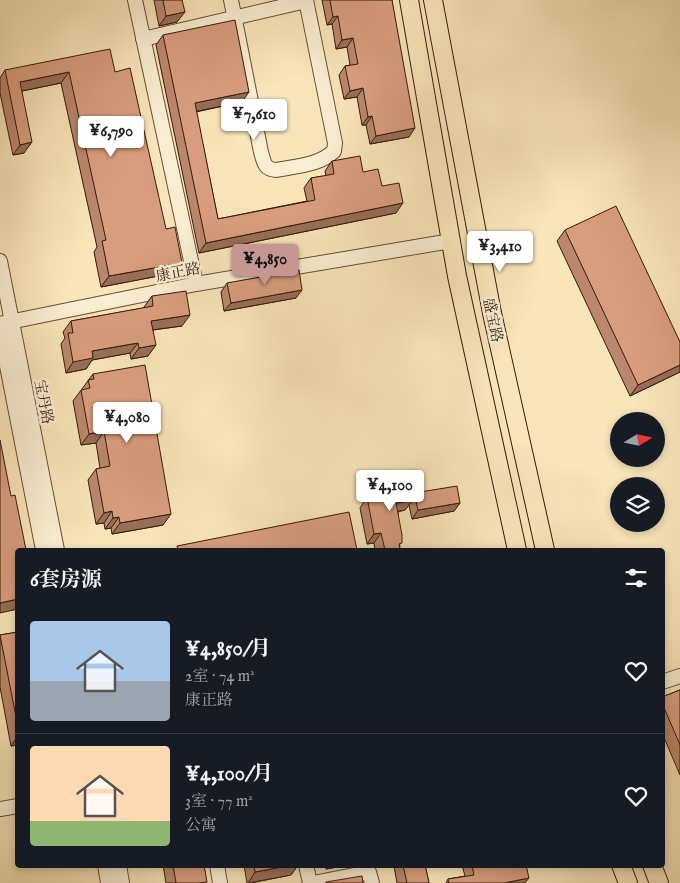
<!DOCTYPE html>
<html lang="zh">
<head>
<meta charset="utf-8">
<style>
  :root { --surface:#171b24; --page:#20242c; --text:#f1f3f6; --muted:#9ea1a6; --line:#363941; --accent:#c59692 }
  body { margin:0; font-family:"IM FELL English","Noto Serif SC",serif; background:var(--page); color:var(--text); height:100vh; display:flex; flex-direction:column; font-size:19px; white-space:nowrap }
  * { box-sizing:border-box; margin:0 }
  p { font-size:16px; color:var(--muted) }
  .icon { flex:none; width:28px; height:28px; fill:none; stroke:currentColor; stroke-width:2; stroke-linecap:round; stroke-linejoin:round }
  .map { position:relative; flex:1; overflow:hidden }
  .details { position:absolute; left:15px; top:548px; width:650px; height:320px; display:flex; flex-direction:column; background:var(--surface); border-radius:5px; box-shadow:0 2px 8px #0003 }
  .details>* { flex:none }
  .needle { width:32px; rotate:80deg }
  .controls { position:absolute; left:610px; top:412px; display:grid; gap:10px }
  .controls a { display:grid; place-items:center; width:55px; height:55px; border-radius:50%; background:var(--surface); box-shadow:0 2px 8px #0003; font-size:25px }
  .price { position:absolute; translate:-50% -42px; padding:0 11px; border-radius:5px; background:#fff; color:#222; font-size:16px; line-height:32px; filter:drop-shadow(0 1px 2px #0008) }
  .price::after { content:''; position:absolute; left:50%; top:30px; width:15px; height:11px; margin-left:-8px; background:inherit; clip-path:polygon(0 0,100% 0,50% 100%) }
  .price.active { background:var(--accent); color:#111 }
  ul { padding:0; list-style:none }
  li { display:flex; align-items:center; gap:15px; height:125px; padding:0 15px }
  li+li { border-top:1px solid var(--line) }
  li span { display:grid; place-items:center; flex:none; width:140px; height:100px; border-radius:5px; color:#555 }
  li>.icon { margin-inline-start:auto }
  span .icon { width:60px; height:60px; fill:#fffc; stroke-width:1 }
  li b { font-size:21px }
  h2 { display:flex; justify-content:space-between; align-items:center; height:60px; padding:0 15px; font-size:21px }
  .map>svg:first-child { display:block }
  .lines { fill:none; stroke-linecap:round; stroke-linejoin:round }
  .minor-casing { stroke:#684d34; stroke-width:16 }
  .major-casing { stroke:#381a08; stroke-width:20 }
  .minor { stroke:#faeed2; stroke-width:14 }
  .major { stroke:#f8e5b9; stroke-width:18 }
  .wall { fill:#ba876c; stroke:#381a08 }
  .shaded-wall { fill:#976e58; stroke:#381a08 }
  .building { fill:#d89d7e; stroke:#381a08 }
  .labels { text-anchor:middle; stroke-width:5; stroke-linejoin:round; paint-order:stroke }
  .street-label { font-size:15px; fill:#381a08; stroke:#faeed2 }
</style>
</head>
<body>
<div class="map">
<svg width="680" height="883" viewBox="0 0 680 883">
  <rect width="100%" height="100%" fill="#f8e5b9"/>
  <filter id="stains"><feTurbulence type="fractalNoise" baseFrequency=".004" numOctaves="4"/><feColorMatrix values="0 0 0 0 .2 0 0 0 0 .09 0 0 0 0 .02 0 0 0 .5 -.17"/></filter>
  <radialGradient id="worn" r=".72"><stop offset=".6" stop-color="#630" stop-opacity="0"/><stop offset="1" stop-color="#630" stop-opacity=".3"/></radialGradient>
  <g class="lines">
    <g class="minor-casing">
      <path id="minor" d="M 135,0 L 196,284
        M 231,0 L 261,152 C 264,162 264,169 276,170 C 296,166 320,165 334,151 L 335,143 L 306,0
        M 143,39 L 306,1
        M 0,261 L 57,550
        M 0,324 L 196,284 L 451,241
        M 0,330 L 43,550
        M 662,682 L 680,676
        M 0,809 L 18,806
        M 105,865 L 108,883
        M 119,865 L 122,883
        M 217,865 L 220,883
        M 306,865 L 310,883
        M 313,883 L 369,872 L 372,883"/>
    </g>
    <g class="major-casing">
      <path id="major" d="M 409,0 L 457,276 L 517,550
        M 433,0 L 492,313 L 545,550
        M 621,865 L 628,883
        M 652,865 L 659,883"/>
    </g>
    <use href="#minor" class="minor"/>
    <use href="#major" class="major"/>
  </g>
  <path class="wall" d="M 154,0 L 182,0 L 177,22 L 159,26 Z
    M 322,0 L 392,0 L 409,137 L 370,144 L 366,125 L 362,125 L 357,97 L 344,99 L 339,75 L 345,66 L 350,65 L 347,47 L 336,49 L 332,24 L 327,25 Z
    M 163,35 L 242,102 L 196,112 L 218,219 L 307,201 L 304,188 L 311,178 L 326,176 L 325,171 L 332,161 L 363,172 L 382,186 L 396,213 L 199,253 L 156,45 Z
    M 5,70 L 115,72 L 174,273 L 101,287 L 94,252 L 97,247 L 61,83 L 22,91 L 24,153 L 13,155 L 0,93 L 0,78 Z
    M 565,230 L 680,342 L 680,372 L 630,396 L 557,241 Z
    M 227,283 L 296,298 L 224,311 L 221,292 Z
    M 152,296 L 182,326 L 153,330 L 148,356 L 131,359 L 130,353 L 92,360 L 86,369 L 66,373 L 61,344 L 65,338 L 63,332 L 71,321 L 144,308 L 144,307 Z
    M 93,374 L 163,525 L 112,534 L 111,528 L 105,529 L 104,523 L 96,524 L 88,480 L 96,469 L 100,468 L 96,443 L 81,445 L 73,401 Z
    M 393,476 L 412,497 L 414,493 L 460,503 L 454,511 L 412,519 L 409,505 L 405,510 L 398,512 L 400,550 L 375,550 L 374,543 L 367,544 L 360,508 L 367,497 L 387,493 L 386,487 Z
    M 18,632 L 18,745 L 11,746 L 0,687 L 0,635 Z
    M 680,690 L 680,775 L 662,733 L 662,697 Z
    M 163,865 L 204,865 L 206,883 L 166,883 Z
    M 244,865 L 298,865 L 291,875 L 251,883 L 247,883 Z
    M 325,865 L 349,865 L 326,869 Z
    M 395,865 L 425,865 L 429,883 L 397,883 L 394,866 Z
    M 462,865 L 526,865 L 525,883 L 446,883 L 448,879 L 465,876 Z"/>
  <path class="shaded-wall" d="M 185,12 L 177,22 L 159,26 L 166,16 Z
    M 338,16 L 332,24 L 327,25 L 333,17 Z
    M 353,38 L 347,47 L 336,49 L 342,40 Z
    M 69,72 L 61,83 L 12,93 L 20,82 Z
    M 363,88 L 357,97 L 344,99 L 350,91 Z
    M 249,92 L 242,102 L 188,113 L 195,103 Z
    M 372,116 L 366,125 L 362,125 L 368,117 Z
    M 415,128 L 409,137 L 370,144 L 376,136 Z
    M 32,142 L 24,153 L 13,155 L 20,145 Z
    M 403,203 L 396,213 L 199,253 L 206,243 Z
    M 182,263 L 174,273 L 101,287 L 109,276 Z
    M 302,290 L 296,298 L 224,311 L 231,303 Z
    M 190,315 L 182,326 L 144,331 L 151,321 Z
    M 138,343 L 130,353 L 92,360 L 86,369 L 66,373 L 73,362 L 92,351 Z
    M 156,345 L 148,356 L 131,359 L 139,348 Z
    M 680,365 L 680,372 L 630,396 L 638,385 Z
    M 104,431 L 96,443 L 81,445 L 89,434 Z
    M 413,500 L 405,510 L 389,513 L 396,503 Z
    M 460,503 L 454,511 L 412,519 L 418,510 Z
    M 112,511 L 104,523 L 96,524 L 104,513 Z
    M 171,514 L 163,525 L 112,534 L 120,523 Z
    M 119,517 L 111,528 L 105,529 L 113,518 Z
    M 381,533 L 374,543 L 367,544 L 374,534 Z
    M 18,599 L 18,609 L 0,613 L 0,603 Z
    M 18,736 L 18,745 L 11,746 Z
    M 292,865 L 298,865 L 291,875 L 248,883 L 255,872 Z
    M 329,865 L 349,865 L 326,869 Z
    M 529,878 L 525,883 L 504,883 Z"/>
  <path class="building" d="M 163,0 L 182,0 L 185,12 L 166,16 Z
    M 330,0 L 392,0 L 415,128 L 376,136 L 372,116 L 368,117 L 363,88 L 350,91 L 345,66 L 358,64 L 353,38 L 342,40 L 338,16 L 333,17 Z
    M 235,20 L 249,92 L 195,103 L 218,219 L 315,200 L 311,178 L 334,174 L 332,161 L 360,156 L 363,172 L 378,169 L 382,186 L 399,183 L 403,203 L 206,243 L 163,35 Z
    M 110,49 L 115,72 L 130,68 L 166,229 L 175,227 L 182,263 L 109,276 L 102,241 L 106,240 L 69,72 L 20,82 L 32,142 L 20,145 L 5,70 Z
    M 616,206 L 680,342 L 680,365 L 638,385 L 565,230 Z
    M 299,270 L 302,290 L 231,303 L 227,283 Z
    M 186,291 L 190,315 L 151,321 L 156,345 L 139,348 L 138,343 L 92,351 L 93,358 L 73,362 L 68,333 L 73,333 L 71,321 L 153,306 L 152,296 Z
    M 145,365 L 171,514 L 120,523 L 119,517 L 113,518 L 112,511 L 104,513 L 96,469 L 110,466 L 104,431 L 89,434 L 81,390 L 90,388 L 88,380 L 94,379 L 93,374 Z
    M 0,440 L 11,496 L 15,495 L 26,550 L 18,550 L 18,599 L 0,603 Z
    M 408,473 L 413,500 L 396,503 L 402,535 L 402,543 L 399,544 L 400,550 L 385,550 L 381,533 L 374,534 L 367,497 L 396,492 L 393,476 Z
    M 457,486 L 460,503 L 418,510 L 414,493 Z
    M 349,512 L 357,550 L 178,550 L 177,546 Z
    M 18,632 L 18,727 L 0,635 Z
    M 680,690 L 680,745 L 662,703 L 662,697 Z
    M 173,865 L 204,865 L 207,882 L 199,883 L 176,883 Z
    M 254,865 L 292,865 L 255,872 Z
    M 403,865 L 425,865 L 429,883 L 407,883 Z
    M 472,865 L 526,865 L 529,878 L 504,883 L 449,883 L 448,879 L 474,875 Z
    M 362,876 L 363,883 L 326,883 L 326,882 Z"/>
  <g class="labels">
    <g class="street-label">
      <text transform="translate(178 272) rotate(-11)" y="5">康正路</text>
      <text transform="translate(493 320) rotate(78)" y="5">盛宝路</text>
      <text transform="translate(44 402) rotate(79)" y="5">宝丹路</text>
    </g>
  </g>
  <rect width="100%" height="100%" filter="url(#stains)"/>
  <rect width="100%" height="100%" fill="url(#worn)"/>
</svg>
<div class="controls">
<a><svg class="needle" viewBox="-14 -14 28 28"><path d="M0-13l5 13h-10z" fill="#e53935"/><path d="M0 13l5-13h-10z" fill="#9ea1a6"/></svg></a>
<a><svg class="icon" aria-label="layers" viewBox="0 0 24 24"><path d="M12 4l9 5-9 5-9-5zM3 14l9 5 9-5"/></svg></a>
</div>
<b class="price" style="left:254px;top:141px">¥7,610</b>
<b class="price" style="left:111px;top:158px">¥6,790</b>
<b class="price" style="left:500px;top:273px">¥3,410</b>
<b class="price active" style="left:265px;top:286px">¥4,850</b>
<b class="price" style="left:127px;top:444px">¥4,080</b>
<b class="price" style="left:390px;top:512px">¥4,100</b>
<section class="details">
<h2>6套房源<svg class="icon" aria-label="filters" viewBox="0 0 24 24"><path d="M4 7h16M4 17h16"/><circle cx="9" cy="7" r="2"/><circle cx="15" cy="17" r="2"/></svg></h2>
<ul>
<li><span style="background:linear-gradient(#a9c7e8 60%,#9aa5b1 0)"><svg class="icon" aria-label="home" viewBox="0 0 24 24"><path d="M3 11l9-7 9 7M6 9v11h12V9"/></svg></span><div><b>¥4,850/月</b><p>2室 · 74 m²</p><p>康正路</p></div><svg class="icon" aria-label="heart" viewBox="0 0 24 24"><path d="M12 20l-8-8c-3-5 5-10 8-4 3-6 11-1 8 4z"/></svg></li>
<li><span style="background:linear-gradient(#ffd9b3 75%,#8fb573 0)"><svg class="icon" aria-label="home" viewBox="0 0 24 24"><path d="M3 11l9-7 9 7M6 9v11h12V9"/></svg></span><div><b>¥4,100/月</b><p>3室 · 77 m²</p><p>公寓</p></div><svg class="icon" aria-label="heart" viewBox="0 0 24 24"><path d="M12 20l-8-8c-3-5 5-10 8-4 3-6 11-1 8 4z"/></svg></li>
</ul>
</section>
</div>
</body>
</html>
